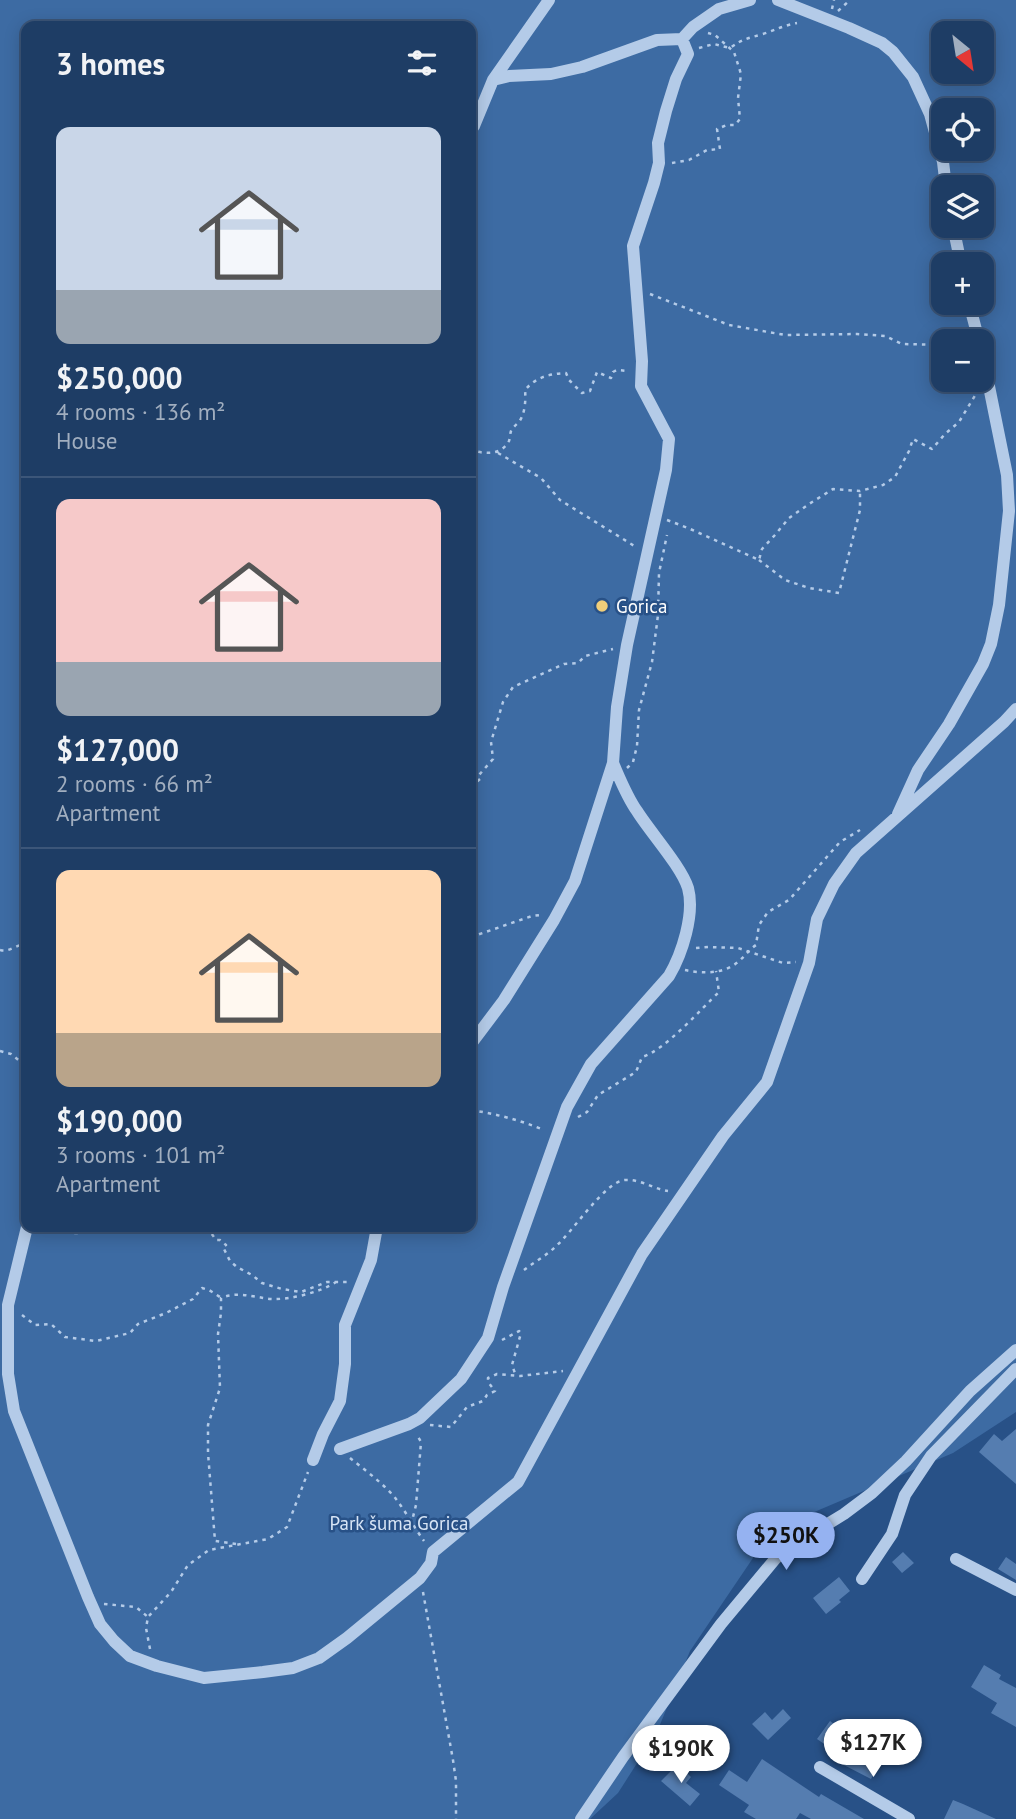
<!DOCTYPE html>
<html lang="en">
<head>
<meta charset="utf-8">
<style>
  :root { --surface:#1e3d65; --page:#2b486e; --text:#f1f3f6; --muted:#a1aebf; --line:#3c5679; --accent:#95b2f1 }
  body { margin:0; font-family:"PT Sans",sans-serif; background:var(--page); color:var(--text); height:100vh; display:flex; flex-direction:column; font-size:26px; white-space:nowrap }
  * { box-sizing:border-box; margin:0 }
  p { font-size:23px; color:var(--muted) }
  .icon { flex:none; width:38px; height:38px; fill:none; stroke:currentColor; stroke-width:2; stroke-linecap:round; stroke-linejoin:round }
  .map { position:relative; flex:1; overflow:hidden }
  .panel { position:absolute; left:21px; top:21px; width:455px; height:1211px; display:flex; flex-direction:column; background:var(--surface); border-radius:14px; box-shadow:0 4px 18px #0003,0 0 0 2px var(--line) }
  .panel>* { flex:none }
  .needle { width:46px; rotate:150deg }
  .controls { position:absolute; left:931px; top:21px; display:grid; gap:14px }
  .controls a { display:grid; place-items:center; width:63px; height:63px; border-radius:14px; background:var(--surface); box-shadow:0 4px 18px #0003,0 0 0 2px var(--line); font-size:35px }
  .price { position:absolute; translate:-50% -60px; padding:0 16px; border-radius:24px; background:#fff; color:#222; font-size:23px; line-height:46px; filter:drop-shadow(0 2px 4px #0008) }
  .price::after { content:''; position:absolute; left:50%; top:42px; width:21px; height:16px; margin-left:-10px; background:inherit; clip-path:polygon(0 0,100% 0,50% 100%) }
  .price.selected { background:var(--accent); color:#111 }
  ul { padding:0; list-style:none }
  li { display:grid; align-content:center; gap:14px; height:371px; padding:0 35px }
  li+li { border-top:2px solid var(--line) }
  li span { display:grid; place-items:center; height:217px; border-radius:14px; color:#555 }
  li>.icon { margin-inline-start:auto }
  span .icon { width:126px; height:126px; fill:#fffc; stroke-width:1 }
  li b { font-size:30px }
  h2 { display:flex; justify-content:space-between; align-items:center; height:84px; padding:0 35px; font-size:30px }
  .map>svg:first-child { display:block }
  .green { fill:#3d6ba3; fill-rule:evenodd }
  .building { fill:#557db0 }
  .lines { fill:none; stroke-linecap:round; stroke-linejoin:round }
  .path { stroke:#b4cbe8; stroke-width:2.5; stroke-dasharray:3.5 5; stroke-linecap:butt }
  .minor { stroke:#b4cbe8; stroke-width:12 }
  .poi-dot { fill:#f0ce7a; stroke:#285187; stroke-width:2.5 }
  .labels { text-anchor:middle; stroke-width:5; stroke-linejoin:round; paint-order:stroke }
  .poi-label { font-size:19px; fill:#fff; stroke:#285187; text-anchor:start }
  .park-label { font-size:19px; fill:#d7e5f6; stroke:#285187 }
</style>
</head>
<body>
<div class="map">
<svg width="1016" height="1819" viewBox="0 0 1016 1819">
  <rect width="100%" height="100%" fill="#285187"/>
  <path class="green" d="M 0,0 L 1016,0 L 1016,1412 L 953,1453 L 772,1530 L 690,1651 L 657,1732 L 618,1793 L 590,1819 L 0,1819 ZM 26,26 L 471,26 L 471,1227 L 26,1227 ZM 943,33 L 982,33 L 982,72 L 943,72 ZM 943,110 L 982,110 L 982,149 L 943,149 ZM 943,187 L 982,187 L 982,226 L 943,226 ZM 943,264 L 982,264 L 982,303 L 943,303 ZM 943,341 L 982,341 L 982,380 L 943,380 Z"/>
  <path class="building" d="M 1016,1429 L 1016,1484 L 979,1452 L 994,1434 L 1002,1441 Z
    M 903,1552 L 914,1563 L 902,1573 L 892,1562 Z
    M 1006,1557 L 1016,1564 L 1016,1580 L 998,1569 Z
    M 839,1577 L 850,1591 L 839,1600 L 841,1602 L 826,1614 L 813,1598 Z
    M 984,1665 L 1001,1675 L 999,1679 L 1016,1688 L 1016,1727 L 991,1713 L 997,1703 L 971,1687 Z
    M 783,1709 L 791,1718 L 768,1740 L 752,1724 L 765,1712 L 772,1720 Z
    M 830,1721 L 845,1732 L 885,1754 L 871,1779 L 840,1763 L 843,1757 L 817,1739 Z
    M 762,1759 L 819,1797 L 821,1794 L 864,1819 L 811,1819 L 800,1813 L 796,1819 L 756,1819 L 744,1812 L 749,1805 L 719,1785 L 729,1770 L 747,1782 Z
    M 678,1764 L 691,1777 L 686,1783 L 700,1794 L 690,1806 L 661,1781 Z
    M 953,1800 L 963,1804 L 996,1819 L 944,1819 Z"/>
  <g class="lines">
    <path class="path" d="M 832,9 L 834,0
      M 838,11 L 850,0
      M 699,48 L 714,44 L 730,48 C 742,39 749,38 763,34 C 775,30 785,25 797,23
      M 672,163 L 689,160 L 707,150 L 720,149 L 717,129 L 727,125 L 735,125 L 740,119 L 738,98 L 741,74 L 734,52 L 715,35 L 708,33
      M 650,294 L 729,325 L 785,335 L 857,334 L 885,336 L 902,344 L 943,345
      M 471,448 L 474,451 C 488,454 501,455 509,441 C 510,438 510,434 511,431 C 513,427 516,425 519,422 C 525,414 526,400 525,390 C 536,377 549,374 566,373 L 569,380 L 582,393 L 590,391 L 597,372 L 611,378 L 613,372 L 617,370 L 628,371 L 629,370
      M 498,453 L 541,478 L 560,500 L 636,547
      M 667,520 L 688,528 L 759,560 L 762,549 L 775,535 L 789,518 L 809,504 L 833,489 L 860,491 L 883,485 L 895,477 L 909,451 L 913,439 L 932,449 L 945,434 L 959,422 L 976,394
      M 759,560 L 785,580 L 809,588 L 839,593 L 860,510 L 860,492
      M 627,768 L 633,762 L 637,746 L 639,710 L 652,662 L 658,615 L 659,573 L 667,535
      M 471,787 L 480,779 L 479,775 L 493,759 L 491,742 L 503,702 L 513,687 L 564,664 L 578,663 L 585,656 L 613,649
      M 471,937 L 532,916 L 541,915
      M 696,948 L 708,947 L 738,948 L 783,963 L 796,962
      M 0,950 C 9,953 17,944 26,944
      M 685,970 C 703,974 725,974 739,961 C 745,956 749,950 756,945 L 759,925 L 768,912 L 789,900 L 840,842 L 860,830
      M 0,1051 L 11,1054 L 26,1066
      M 471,1110 C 496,1114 520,1120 544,1130
      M 578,1117 L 587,1112 L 598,1095 L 636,1072 L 642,1057 C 664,1051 701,1009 719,992 L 716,971
      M 41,1227 C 67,1238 103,1231 131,1227
      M 207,1227 L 216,1240 L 220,1240 L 226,1245 L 223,1247 L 230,1261 L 237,1267 L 252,1275 L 262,1283 L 282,1289 L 301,1292 L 327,1282 L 348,1282
      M 524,1270 C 534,1262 546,1256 555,1247 C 572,1233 605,1181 625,1180 C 641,1179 653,1189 668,1191
      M 22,1315 L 35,1325 L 51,1324 L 65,1337 L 96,1341 L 130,1333 L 138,1324 L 166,1313 L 193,1299 L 202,1288 L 209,1290 L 220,1297
      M 502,1340 L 519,1331 L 521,1333 L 512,1365 L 516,1376
      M 430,1425 L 451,1427 L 467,1407 L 483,1401 L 487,1395 L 495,1391 L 488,1382 L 488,1378 L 497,1374 L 520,1376 L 563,1371
      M 350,1458 C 366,1471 383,1483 396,1499 C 406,1512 414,1527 424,1541
      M 411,1525 L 416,1505 L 421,1442 L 417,1435
      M 236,1544 L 215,1541 L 208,1453 L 208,1425 L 220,1388 L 218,1334 L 221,1313 L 221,1298 C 238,1291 253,1297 271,1299 C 290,1300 321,1292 336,1282
      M 423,1592 L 453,1760 L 456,1781 L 456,1819
      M 104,1604 L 136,1607 L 148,1617
      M 150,1649 L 146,1628 L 148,1617 L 171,1592 L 188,1565 L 209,1550 L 268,1539 L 287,1527 L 308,1472"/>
    <path class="minor" d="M 778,0 L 849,28 L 882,43 L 893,52 L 913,77 L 930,114 L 943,162 L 946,187
      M 493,80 L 509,76 L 551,74 L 582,67 L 657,40 L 682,39
      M 471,130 L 474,126 L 493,80 L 549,0
      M 953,226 L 961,264
      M 969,303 L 979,341
      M 898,814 L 918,770 L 949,724 L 983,664 L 991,644 L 999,605 L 1009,511 L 1007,475 L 982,352
      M 471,1044 L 504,1000 L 554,920 L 575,881 L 613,763 L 617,707 L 627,645 L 666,470 L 669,439 L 641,386 L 642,361 L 633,246 L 654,183 L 659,163 L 658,143 L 666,111 L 676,79 L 688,54 L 682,39 L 693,27 L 719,9 L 750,0
      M 27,1227 L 8,1305 L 8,1374 L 14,1411 L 88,1597 L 100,1624 L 114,1641 L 130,1656 L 157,1666 L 204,1678 L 263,1672 L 293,1668 L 319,1658 L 347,1638 L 420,1578 L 431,1563 L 433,1552 L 518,1482 L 642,1254 L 723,1136 L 767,1082 L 809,963 L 817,919 L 834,884 L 856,853 L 1004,722 L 1016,709
      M 340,1449 L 409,1424 L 420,1418 L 461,1379 L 488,1338 L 503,1287 L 567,1107 L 591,1064 L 669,976 C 682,954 695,914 688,888 C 681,866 650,832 637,811 C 627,797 620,779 613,763
      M 313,1460 L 323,1434 L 340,1401 L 345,1364 L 345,1325 L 371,1260 L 377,1227
      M 956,1559 L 1016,1590
      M 862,1579 L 892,1534 L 905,1495 L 931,1456 L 1016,1369
      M 820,1767 L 909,1819
      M 581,1819 L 623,1757 L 721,1624 L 776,1558 L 790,1547 L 844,1514 L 872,1493 L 906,1461 L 970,1391 L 1016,1350"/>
  </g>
  <circle class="poi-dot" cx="602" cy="606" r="7"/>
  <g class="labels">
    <g class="poi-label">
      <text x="616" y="613">Gorica</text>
    </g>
    <g class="park-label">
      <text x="399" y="1530">Park šuma Gorica</text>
    </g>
  </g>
</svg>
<div class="controls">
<a><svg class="needle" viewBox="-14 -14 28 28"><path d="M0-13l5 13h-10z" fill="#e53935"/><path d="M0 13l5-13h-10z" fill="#a1aebf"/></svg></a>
<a><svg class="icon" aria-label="locate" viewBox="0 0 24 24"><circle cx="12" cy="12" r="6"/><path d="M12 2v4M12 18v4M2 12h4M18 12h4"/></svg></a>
<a><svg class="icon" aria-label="layers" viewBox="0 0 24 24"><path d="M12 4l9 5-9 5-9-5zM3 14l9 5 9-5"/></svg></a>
<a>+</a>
<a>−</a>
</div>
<b class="price selected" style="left:786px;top:1572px">$250K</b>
<b class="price" style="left:873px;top:1779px">$127K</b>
<b class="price" style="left:681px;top:1785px">$190K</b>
<section class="panel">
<h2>3 homes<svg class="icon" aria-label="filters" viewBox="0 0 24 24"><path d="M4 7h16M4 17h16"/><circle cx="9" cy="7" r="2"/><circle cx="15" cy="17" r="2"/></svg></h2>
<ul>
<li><span style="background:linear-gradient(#c9d6e8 75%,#9aa5b1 0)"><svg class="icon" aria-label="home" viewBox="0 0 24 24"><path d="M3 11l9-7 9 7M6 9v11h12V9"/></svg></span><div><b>$250,000</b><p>4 rooms · 136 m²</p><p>House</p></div></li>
<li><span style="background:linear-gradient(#f6c9c9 75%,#9aa5b1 0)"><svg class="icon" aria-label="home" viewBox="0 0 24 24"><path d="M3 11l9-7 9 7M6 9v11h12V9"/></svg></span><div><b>$127,000</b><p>2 rooms · 66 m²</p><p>Apartment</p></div></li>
<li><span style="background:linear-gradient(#ffd9b3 75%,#b9a48a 0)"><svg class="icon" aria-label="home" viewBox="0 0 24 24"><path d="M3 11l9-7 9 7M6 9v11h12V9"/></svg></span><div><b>$190,000</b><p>3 rooms · 101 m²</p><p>Apartment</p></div></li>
</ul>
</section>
</div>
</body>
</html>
